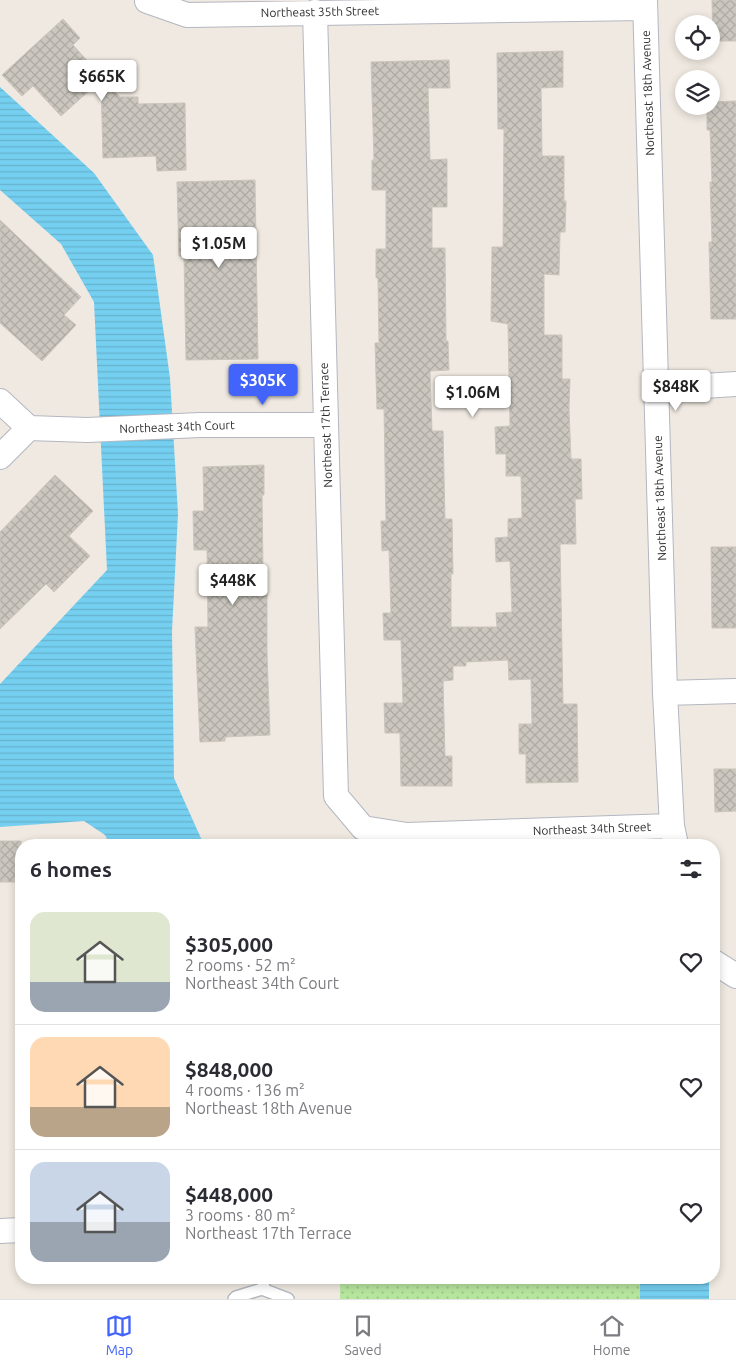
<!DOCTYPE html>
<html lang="en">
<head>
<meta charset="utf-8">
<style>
  :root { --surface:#fff; --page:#f2f2f3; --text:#2b2b33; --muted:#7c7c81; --line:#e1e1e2; --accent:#4264fb }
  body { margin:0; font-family:Ubuntu,sans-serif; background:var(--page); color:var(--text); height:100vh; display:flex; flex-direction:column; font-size:19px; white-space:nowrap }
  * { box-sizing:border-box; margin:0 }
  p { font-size:16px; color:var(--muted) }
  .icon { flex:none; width:28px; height:28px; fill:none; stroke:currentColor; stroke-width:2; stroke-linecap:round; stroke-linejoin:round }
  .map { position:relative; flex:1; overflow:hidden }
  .details { position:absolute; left:15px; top:839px; width:705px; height:445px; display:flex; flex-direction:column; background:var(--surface); border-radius:20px; box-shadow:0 2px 8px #0003 }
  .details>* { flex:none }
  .controls { position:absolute; left:675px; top:15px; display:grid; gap:10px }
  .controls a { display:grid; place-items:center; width:45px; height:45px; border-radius:50%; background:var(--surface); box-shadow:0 2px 8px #0003; font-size:25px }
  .price { position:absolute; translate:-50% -42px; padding:0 11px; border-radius:5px; background:#fff; color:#222; font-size:16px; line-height:32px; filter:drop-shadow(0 1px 2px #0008) }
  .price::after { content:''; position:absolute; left:50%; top:30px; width:15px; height:11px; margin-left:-8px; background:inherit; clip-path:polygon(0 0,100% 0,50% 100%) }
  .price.selected { background:var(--accent); color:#fff }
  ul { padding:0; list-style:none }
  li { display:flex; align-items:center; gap:15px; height:125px; padding:0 15px }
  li+li { border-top:1px solid var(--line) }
  li span { display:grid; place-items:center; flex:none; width:140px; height:100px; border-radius:15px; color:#555 }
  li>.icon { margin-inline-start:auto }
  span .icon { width:60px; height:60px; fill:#fffc; stroke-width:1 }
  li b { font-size:21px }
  h2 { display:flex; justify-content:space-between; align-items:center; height:60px; padding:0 15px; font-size:21px }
  .menu { display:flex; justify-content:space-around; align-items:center; height:70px; border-top:1px solid var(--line); background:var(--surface); font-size:14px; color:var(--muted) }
  .menu a { display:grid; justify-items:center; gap:2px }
  .menu .selected { color:var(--accent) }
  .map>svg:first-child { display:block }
  .park { fill:url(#park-dots) }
  .water { fill:url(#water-rules) }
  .building { fill:url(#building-cross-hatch); stroke:#cbc5ba }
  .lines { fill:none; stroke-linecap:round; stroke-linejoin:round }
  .lane-casing { stroke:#b4b7c1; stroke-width:14 }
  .street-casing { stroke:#b4b7c1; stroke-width:26 }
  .lane { stroke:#fff; stroke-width:11 }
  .street { stroke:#fff; stroke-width:24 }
  .labels { text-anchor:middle; stroke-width:4.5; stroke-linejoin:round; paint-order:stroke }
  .street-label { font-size:12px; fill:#2e2e2e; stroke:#fff }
</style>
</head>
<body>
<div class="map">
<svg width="736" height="1299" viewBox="0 0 736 1299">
  <defs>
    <pattern id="park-dots" width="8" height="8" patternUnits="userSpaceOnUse" patternTransform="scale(1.25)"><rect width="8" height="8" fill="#b6e59e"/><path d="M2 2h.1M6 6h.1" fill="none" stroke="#9dc588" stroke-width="1.8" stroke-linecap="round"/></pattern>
    <pattern id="water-rules" width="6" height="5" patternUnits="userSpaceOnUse" patternTransform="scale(1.25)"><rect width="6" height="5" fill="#75cff0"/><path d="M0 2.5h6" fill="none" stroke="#66b2ce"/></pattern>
    <pattern id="building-cross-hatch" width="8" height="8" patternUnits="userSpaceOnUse" patternTransform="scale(1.25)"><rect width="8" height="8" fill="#cbc7bf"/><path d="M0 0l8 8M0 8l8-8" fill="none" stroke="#afaba4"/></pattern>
  </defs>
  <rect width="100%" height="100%" fill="#efe9e1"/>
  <path class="park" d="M 340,1278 L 640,1278 L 640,1299 L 340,1299 Z"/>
  <path class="water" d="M 0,87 L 94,173 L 153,255 L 170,378 L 178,514 L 172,631 L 174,778 L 204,845 L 110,845 L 105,835 L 84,821 L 0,827 L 0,684 L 107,570 L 94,302 L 61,244 L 0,190 Z
    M 640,1278 L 709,1278 L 709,1299 L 640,1299 Z"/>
  <path class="building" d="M 712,0 L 736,0 L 736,41 L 713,41 Z
    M 63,19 L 80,38 L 73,45 L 120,97 L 138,97 L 138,104 L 185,103 L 186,170 L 157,171 L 156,156 L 103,158 L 101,80 L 61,116 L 33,86 L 22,96 L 2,75 Z
    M 563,51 L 563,87 L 541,88 L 542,156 L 564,156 L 564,201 L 566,201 L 565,232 L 560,232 L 559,275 L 544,274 L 544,335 L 562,335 L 562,379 L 570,379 L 569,409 L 571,459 L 581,459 L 582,499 L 575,499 L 576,544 L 560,544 L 563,704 L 577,704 L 578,782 L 526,783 L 526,754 L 519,754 L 519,724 L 532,724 L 531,679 L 509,680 L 508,660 L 466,662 L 466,666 L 453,666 L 453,680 L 443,681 L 445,756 L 452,756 L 452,786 L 401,786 L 400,733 L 385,733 L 384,703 L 403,703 L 401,640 L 384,640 L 383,613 L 391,613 L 389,550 L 382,551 L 381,521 L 386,521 L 384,409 L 377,409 L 375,343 L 379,343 L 378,278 L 376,278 L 376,249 L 386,249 L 386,190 L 372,190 L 372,160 L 374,160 L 371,62 L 449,60 L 450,88 L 428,88 L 430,160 L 447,159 L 447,207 L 432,207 L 432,248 L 445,248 L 446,341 L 448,341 L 449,370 L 430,371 L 432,431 L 443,431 L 445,519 L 452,519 L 453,574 L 451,574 L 451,627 L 497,627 L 496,613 L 512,612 L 510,561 L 496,562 L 495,538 L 508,537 L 508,519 L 522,518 L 521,476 L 506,476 L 506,454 L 496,454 L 495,427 L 510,426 L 508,324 L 491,321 L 492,247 L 503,247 L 504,129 L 498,129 L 497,53 Z
    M 736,101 L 736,319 L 711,319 L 709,242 L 712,242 L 710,182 L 712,182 L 710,130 L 707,130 L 707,106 L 711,106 L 711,102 Z
    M 255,180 L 258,359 L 186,360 L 184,256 L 179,256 L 177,182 Z
    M 0,220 L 81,297 L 64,315 L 76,325 L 42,361 L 0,323 Z
    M 264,465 L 264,495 L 262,495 L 263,570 L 267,570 L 267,653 L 270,735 L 225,737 L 225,741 L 200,742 L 195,627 L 208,627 L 207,550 L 194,550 L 193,511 L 204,511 L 203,467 Z
    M 55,475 L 93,511 L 69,536 L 90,556 L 54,592 L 46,584 L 0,629 L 0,532 Z
    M 711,547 L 736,547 L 736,628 L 712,628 Z
    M 714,769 L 736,769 L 736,811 L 715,812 Z
    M 0,841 L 21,841 L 21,882 L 0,882 Z"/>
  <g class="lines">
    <g class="lane-casing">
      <path id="lane" d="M 263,1278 L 264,1290
        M 234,1299 L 236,1297 L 262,1289 L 288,1299"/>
    </g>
    <g class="street-casing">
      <path id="street" d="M 645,0 L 665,693 L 672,826 L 676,845
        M 147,1 L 187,15 L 645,8
        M 315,12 L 336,796 L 363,828 L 407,835 L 672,826
        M 656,389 L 736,384
        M 0,401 L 29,428 L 0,457
        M 29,428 L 87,430 L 200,425 L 326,425
        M 665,693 L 736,691
        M 714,962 L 736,976
        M 0,1231 L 21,1230"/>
    </g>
    <use href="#lane" class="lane"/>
    <use href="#street" class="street"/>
  </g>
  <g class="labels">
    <g class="street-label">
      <text transform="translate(320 12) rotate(-1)" y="4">Northeast 35th Street</text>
      <text transform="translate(648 93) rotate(-92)" y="4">Northeast 18th Avenue</text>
      <text transform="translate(326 425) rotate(-92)" y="4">Northeast 17th Terrace</text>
      <text transform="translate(177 427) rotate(-2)" y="4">Northeast 34th Court</text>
      <text transform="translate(660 498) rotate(-92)" y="4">Northeast 18th Avenue</text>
      <text transform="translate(592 829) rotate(-2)" y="4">Northeast 34th Street</text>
    </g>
  </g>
</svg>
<div class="controls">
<a><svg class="icon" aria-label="locate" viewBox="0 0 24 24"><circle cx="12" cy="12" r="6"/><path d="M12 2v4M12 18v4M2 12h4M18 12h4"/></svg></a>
<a><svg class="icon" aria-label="layers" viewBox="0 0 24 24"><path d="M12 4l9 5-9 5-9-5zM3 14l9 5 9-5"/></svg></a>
</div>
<b class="price" style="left:102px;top:102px">$665K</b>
<b class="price" style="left:219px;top:269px">$1.05M</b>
<b class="price selected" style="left:263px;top:406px">$305K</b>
<b class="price" style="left:676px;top:412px">$848K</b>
<b class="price" style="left:473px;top:418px">$1.06M</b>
<b class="price" style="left:233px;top:606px">$448K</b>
<section class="details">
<h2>6 homes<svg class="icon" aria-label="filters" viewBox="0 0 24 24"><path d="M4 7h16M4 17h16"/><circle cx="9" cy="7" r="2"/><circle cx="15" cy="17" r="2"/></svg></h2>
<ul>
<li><span style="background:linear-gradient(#dfe7d0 70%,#9aa5b1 0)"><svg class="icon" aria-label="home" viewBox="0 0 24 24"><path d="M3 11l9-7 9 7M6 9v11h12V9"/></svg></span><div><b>$305,000</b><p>2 rooms · 52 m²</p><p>Northeast 34th Court</p></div><svg class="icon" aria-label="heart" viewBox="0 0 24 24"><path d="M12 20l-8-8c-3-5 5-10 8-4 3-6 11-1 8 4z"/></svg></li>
<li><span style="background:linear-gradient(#ffd9b3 70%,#b9a48a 0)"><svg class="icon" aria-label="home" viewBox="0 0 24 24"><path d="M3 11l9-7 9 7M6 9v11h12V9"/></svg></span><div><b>$848,000</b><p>4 rooms · 136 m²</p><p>Northeast 18th Avenue</p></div><svg class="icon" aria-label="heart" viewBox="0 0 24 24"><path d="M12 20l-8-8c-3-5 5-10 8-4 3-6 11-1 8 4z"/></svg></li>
<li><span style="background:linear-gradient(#c9d6e8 60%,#9aa5b1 0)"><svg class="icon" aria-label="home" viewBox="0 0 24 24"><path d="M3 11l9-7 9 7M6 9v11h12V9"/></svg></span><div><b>$448,000</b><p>3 rooms · 80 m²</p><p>Northeast 17th Terrace</p></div><svg class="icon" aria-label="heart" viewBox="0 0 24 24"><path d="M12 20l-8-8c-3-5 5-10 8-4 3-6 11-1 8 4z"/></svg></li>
</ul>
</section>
</div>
<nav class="menu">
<a class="selected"><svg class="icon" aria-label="map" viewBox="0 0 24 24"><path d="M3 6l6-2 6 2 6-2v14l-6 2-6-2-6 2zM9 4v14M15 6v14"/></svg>Map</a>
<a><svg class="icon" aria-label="saved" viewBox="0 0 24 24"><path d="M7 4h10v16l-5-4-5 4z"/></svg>Saved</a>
<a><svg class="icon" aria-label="home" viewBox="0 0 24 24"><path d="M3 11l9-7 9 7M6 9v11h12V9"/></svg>Home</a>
</nav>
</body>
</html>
